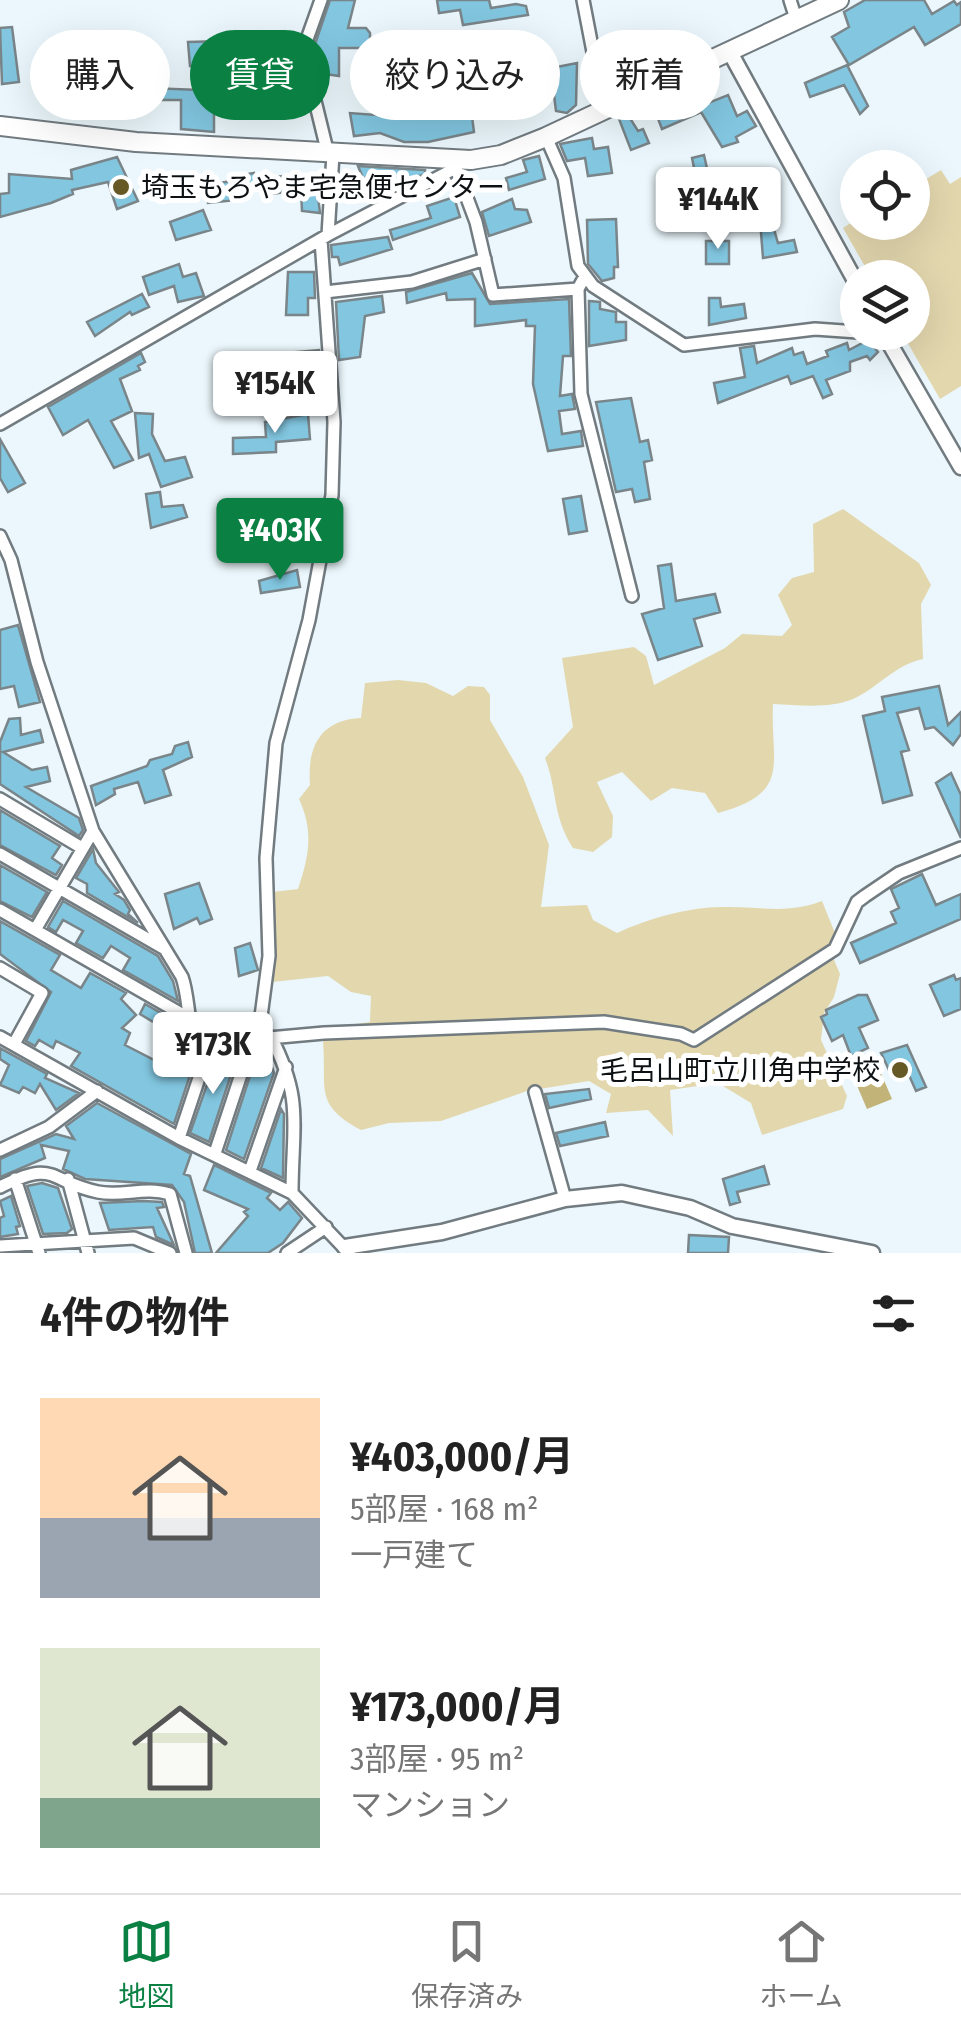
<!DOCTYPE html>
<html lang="ja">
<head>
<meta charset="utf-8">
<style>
  :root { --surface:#fff; --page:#f6f6f6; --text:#222; --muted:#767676; --line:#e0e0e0; --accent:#0b8043 }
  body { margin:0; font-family:"Fira Sans Condensed","Noto Sans JP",sans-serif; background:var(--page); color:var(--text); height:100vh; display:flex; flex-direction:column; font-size:38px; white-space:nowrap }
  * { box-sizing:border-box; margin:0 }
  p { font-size:32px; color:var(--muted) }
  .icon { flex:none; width:55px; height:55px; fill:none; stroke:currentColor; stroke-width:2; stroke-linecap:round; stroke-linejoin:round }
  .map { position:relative; height:1253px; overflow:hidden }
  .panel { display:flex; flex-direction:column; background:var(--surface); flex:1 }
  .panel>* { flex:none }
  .banner { position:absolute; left:30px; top:30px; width:902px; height:90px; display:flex; gap:20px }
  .tools { position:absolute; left:840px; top:150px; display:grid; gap:20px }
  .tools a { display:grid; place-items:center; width:90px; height:90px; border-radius:50%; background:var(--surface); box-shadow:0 10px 40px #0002; font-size:50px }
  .price { position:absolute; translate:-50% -85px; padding:0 22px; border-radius:10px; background:#fff; color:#222; font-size:32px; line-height:65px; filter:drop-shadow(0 2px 5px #0008) }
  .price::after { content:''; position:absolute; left:50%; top:60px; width:30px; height:22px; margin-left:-15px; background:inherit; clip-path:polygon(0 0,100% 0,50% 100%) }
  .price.active { background:var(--accent); color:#fff }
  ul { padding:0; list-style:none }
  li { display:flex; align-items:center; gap:30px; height:250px; padding:0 40px }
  li span { display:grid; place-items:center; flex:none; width:280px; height:200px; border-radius:0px; color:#555 }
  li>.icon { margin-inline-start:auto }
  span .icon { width:120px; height:120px; fill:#fffc; stroke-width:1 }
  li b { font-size:42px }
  h2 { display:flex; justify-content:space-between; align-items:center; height:120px; padding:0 40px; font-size:42px }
  .tag { padding:0 35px; border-radius:45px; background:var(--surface); box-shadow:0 10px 40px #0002; font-size:35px; line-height:90px }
  .tag.active { background:var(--accent); color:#fff }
  .tab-bar { display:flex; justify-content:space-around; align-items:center; height:140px; border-top:2px solid var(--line); background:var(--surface); font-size:28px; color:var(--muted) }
  .tab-bar a { display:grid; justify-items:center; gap:5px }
  .tab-bar .active { color:var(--accent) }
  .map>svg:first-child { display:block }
  .green { fill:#e3d7ae }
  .water { fill:#c2b379 }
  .building { fill:#82c6e0; stroke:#7a8589; stroke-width:2.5 }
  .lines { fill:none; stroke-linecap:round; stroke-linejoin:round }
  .minor-casing { stroke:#717b80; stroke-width:16 }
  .tertiary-casing { stroke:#717b80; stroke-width:19 }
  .primary-casing { stroke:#717b80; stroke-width:22 }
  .minor { stroke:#fff; stroke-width:11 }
  .tertiary { stroke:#fff; stroke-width:14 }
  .primary { stroke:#fff; stroke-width:18 }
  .poi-dot { fill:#665926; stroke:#fff; stroke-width:4 }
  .labels { text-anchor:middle; stroke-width:10; stroke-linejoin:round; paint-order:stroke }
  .poi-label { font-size:28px; fill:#0d1113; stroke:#fff; text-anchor:start }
</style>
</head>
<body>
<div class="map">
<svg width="961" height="1253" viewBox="0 0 961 1253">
  <rect width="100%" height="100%" fill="#ebf7fc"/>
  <path class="green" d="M 941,170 L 950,184 L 961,177 L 961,386 L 940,399 L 902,333 L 912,332 L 912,278 L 871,277 L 843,228 L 857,219 L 912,222 L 913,187 Z
    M 843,509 L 919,563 L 931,585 L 921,604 L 923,659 C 894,665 878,688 853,699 C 829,709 798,705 773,704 C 770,763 793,793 718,813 L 705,793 L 672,788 L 651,801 L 622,772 L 597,782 L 613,816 L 612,837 L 593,852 L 573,848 C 552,815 558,792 545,758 L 573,727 L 562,658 L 634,647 L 646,656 L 654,685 L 725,648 L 742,634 L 782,636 L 792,625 L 778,595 L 792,578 L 814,572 L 813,524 Z
    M 398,680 L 426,683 L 453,696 L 468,686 L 484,687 L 490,695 L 490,720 L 523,777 L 549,845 L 541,907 L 587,905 L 593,920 L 617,933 C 647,919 689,907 722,907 C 761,906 784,915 822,901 L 835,933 L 832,955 L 840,974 L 834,997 L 824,1013 L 821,1040 L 847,1096 L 843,1109 L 762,1135 L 751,1103 L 718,1083 L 670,1090 L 673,1136 L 648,1110 L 606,1113 L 611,1094 L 589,1081 L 527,1091 L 441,1121 L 389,1123 L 361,1130 C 313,1104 327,1089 323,1042 L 343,1026 L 370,1022 L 371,996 L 351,992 L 328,976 L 272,982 L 276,956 L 273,892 L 298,889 C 309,856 314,832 299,799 L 310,785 C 307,747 320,720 361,718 L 365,683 Z"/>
  <path class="water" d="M 874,1057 L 892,1099 L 867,1109 L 849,1067 Z"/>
  <path class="building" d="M 330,0 L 355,0 L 348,28 L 366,28 L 370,33 L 370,48 L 339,48 L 339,76 L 318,73 L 317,67 L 315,44 Z
    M 437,0 L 489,0 L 491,8 L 516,4 L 526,6 L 528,15 L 463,25 L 460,10 L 439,13 Z
    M 865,0 L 924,0 L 932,14 L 954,1 L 957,5 L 961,2 L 961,24 L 925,45 L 914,27 L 849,65 L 832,37 L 849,27 L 844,12 Z
    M 12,27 L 19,82 L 2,84 L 0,28 Z
    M 224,41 L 225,69 L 218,70 L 223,105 L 214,105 L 214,132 L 181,129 L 181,100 L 148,100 L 148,88 L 201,90 L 201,67 L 190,66 L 188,42 Z
    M 449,60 L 450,68 L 455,68 L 458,94 L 469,93 L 474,132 L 428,142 L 404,142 L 380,133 L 354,136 L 350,113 L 403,117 L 403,103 L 428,103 L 428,93 L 433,93 L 430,70 L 438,70 L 437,62 Z
    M 577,63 L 576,105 L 567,113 L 556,111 L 553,87 L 528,90 L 530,106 L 517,108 L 515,89 L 502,91 L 501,80 L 506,77 Z
    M 847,65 L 868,106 L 860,114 L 844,85 L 810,97 L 805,83 Z
    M 688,87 L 699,113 L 662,129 L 657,116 L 678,107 L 672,93 Z
    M 728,95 L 737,116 L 747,111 L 756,126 L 736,137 L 738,142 L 722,147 L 698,107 Z
    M 628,115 L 638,131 L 643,129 L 649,143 L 631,150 L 619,119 Z
    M 592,138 L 594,149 L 608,147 L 612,173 L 588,176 L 585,158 L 567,161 L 560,144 Z
    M 704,155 L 712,191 L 723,188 L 726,198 L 757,199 L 761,218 L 725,221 L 723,202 L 667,208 L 666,197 L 698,187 L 692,158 Z
    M 539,156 L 545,179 L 509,190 L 506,178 L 527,172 L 523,160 Z
    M 117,157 L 138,201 L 117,209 L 108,182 L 72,190 L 73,194 L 51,203 L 0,217 L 0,194 L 9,193 L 9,174 L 72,179 L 71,170 Z
    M 358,166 L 425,170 L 425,174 L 402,183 L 371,182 L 371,178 L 363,178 Z
    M 254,173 L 258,186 L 235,190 L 237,200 L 208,203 L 206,185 L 238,180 L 237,176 Z
    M 299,173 L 303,189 L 317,188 L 320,213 L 302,211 L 301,190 L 263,195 L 261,180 Z
    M 454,197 L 460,217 L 393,240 L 390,230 L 431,218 L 427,206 Z
    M 512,199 L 515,209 L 527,210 L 531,222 L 489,236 L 482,212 Z
    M 203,210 L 211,230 L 176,240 L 170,222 Z
    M 616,219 L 618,267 L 614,267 L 614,278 L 602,281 L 588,264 L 587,220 Z
    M 771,219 L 778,243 L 794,240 L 797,252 L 763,258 L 760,220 Z
    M 388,237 L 392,249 L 340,265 L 338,257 L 332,257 L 331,245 Z
    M 706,241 L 729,241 L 729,264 L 706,264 Z
    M 179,264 L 183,277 L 196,273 L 204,296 L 178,302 L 174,286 L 149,295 L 143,277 Z
    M 288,272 L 314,272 L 315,298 L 308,298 L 308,315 L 286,315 Z
    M 472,273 L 490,304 L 569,299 L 571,356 L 563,356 L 560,396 L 572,394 L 575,409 L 559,411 L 562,434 L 581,431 L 583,446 L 548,451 L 533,384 L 535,326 L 526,326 L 526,320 L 475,326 L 475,299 L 447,300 L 446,293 L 407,303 L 406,292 Z
    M 142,294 L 149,307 L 132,315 L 130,312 L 95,336 L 87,322 Z
    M 382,296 L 384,312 L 365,316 L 360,357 L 339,360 L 336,302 Z
    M 709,298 L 720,298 L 721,307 L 744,304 L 746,318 L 709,325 Z
    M 589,301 L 600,302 L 600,309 L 616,312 L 616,322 L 626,322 L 626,340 L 589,346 Z
    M 868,340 L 878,352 L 870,360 L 867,356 L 850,362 L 850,371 L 826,380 L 832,394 L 823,398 L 813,376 L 791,384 L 788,376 L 718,403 L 714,383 L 745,377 L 740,348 L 754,346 L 757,363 L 792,348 L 794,355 L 803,352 L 807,364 L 828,356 L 826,351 L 847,343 L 849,350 Z
    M 319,350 L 322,388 L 317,395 L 297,397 L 297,392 L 290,392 L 287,353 Z
    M 141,353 L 145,362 L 138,366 L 140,370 L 120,379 L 132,411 L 111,421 L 133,460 L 114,468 L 88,420 L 63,435 L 48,407 Z
    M 631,398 L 640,442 L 648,440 L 652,460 L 644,462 L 650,499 L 635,502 L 632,489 L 616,492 L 596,402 Z
    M 135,413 L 153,414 L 152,434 L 165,461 L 185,457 L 192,477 L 161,487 L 149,454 L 139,458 Z
    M 308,414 L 310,439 L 276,442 L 276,452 L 233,454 L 233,438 L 266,437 L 265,422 Z
    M 0,439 L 25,483 L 8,492 L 0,478 Z
    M 160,492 L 162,507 L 183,505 L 187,517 L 151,528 L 146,494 Z
    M 581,496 L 587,531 L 569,534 L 563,499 Z
    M 671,564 L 676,601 L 715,594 L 720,612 L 694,619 L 702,646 L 658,660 L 642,614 L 664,608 L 658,566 Z
    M 297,570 L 300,587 L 261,593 L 259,581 Z
    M 18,625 L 40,702 L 19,707 L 14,686 L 0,689 L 0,630 Z
    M 939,686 L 948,725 L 961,712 L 961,734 L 953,745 L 934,727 L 925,729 L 919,708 L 897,713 L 909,750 L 901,752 L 912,795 L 883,803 L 863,716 L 885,711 L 882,697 Z
    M 20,718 L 21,735 L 40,730 L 43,742 L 3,752 L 32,770 L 47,767 L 50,781 L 26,787 L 79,818 L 83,830 L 79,836 L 0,784 L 0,742 L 9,719 Z
    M 188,742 L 192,757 L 163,770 L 171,795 L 145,803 L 138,782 L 114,789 L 115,794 L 96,805 L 91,786 L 147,766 L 150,760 L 172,754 L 175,746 Z
    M 951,773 L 961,795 L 961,838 L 936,783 Z
    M 0,810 L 60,846 L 52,858 L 62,865 L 56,875 L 0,845 Z
    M 93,849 L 96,863 L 119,892 L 115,894 L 124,900 L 130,910 L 128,914 L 138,923 L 87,893 L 87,884 L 76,878 Z
    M 0,865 L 47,892 L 32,917 L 0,901 Z
    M 922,874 L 936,905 L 961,894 L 961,919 L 860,963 L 851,943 L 896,923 L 891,912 L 899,908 L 891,889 Z
    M 199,883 L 212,919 L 200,924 L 197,918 L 174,929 L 165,894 Z
    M 63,901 L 158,956 L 173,981 L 178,1001 L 123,970 L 130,958 L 111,946 L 103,958 L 76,943 L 83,931 L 63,920 L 56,932 L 48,927 Z
    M 0,921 L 60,955 L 51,970 L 81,988 L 90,973 L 126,993 L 121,999 L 136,1015 L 122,1028 L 130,1033 L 125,1045 L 162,1064 L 165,1059 L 192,1069 L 174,1124 L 71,1066 L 80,1053 L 56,1041 L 53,1048 L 39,1040 L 35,1046 L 26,1041 L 51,992 L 0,954 Z
    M 250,943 L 258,970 L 239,976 L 235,948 Z
    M 954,975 L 956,980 L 961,978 L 961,1009 L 944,1016 L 930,985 Z
    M 858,995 L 867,995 L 878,1020 L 859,1028 L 868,1048 L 851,1056 L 843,1035 L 832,1041 L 821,1017 L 827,1014 L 826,1010 Z
    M 145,1004 L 177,1022 L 187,1055 L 155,1034 L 158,1025 L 140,1014 Z
    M 907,1045 L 926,1087 L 916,1091 L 904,1064 L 889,1070 L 881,1053 Z
    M 0,1048 L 47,1074 L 45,1078 L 79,1093 L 56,1110 L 40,1084 L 35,1093 L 23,1087 L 19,1093 L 0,1085 L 9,1065 L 0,1059 Z
    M 259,1048 L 266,1048 L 274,1073 L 244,1159 L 226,1150 Z
    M 238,1053 L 209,1142 L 190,1133 L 210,1076 L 215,1074 L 211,1071 L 216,1058 Z
    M 589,1089 L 591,1099 L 549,1108 L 545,1094 Z
    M 97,1103 L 191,1154 L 184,1174 L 190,1176 L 212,1253 L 195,1253 L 184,1202 L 172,1185 L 85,1179 L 63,1169 L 69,1151 L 41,1145 L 45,1158 L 0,1177 L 0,1159 L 56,1134 L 74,1139 L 66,1126 Z
    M 281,1109 L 284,1114 L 283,1178 L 261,1168 Z
    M 605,1122 L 608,1136 L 560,1146 L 556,1133 Z
    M 214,1165 L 271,1193 L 267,1198 L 280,1210 L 288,1202 L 302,1218 L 283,1243 L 268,1253 L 216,1253 L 248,1216 L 244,1212 L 248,1209 L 204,1190 Z
    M 764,1166 L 769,1184 L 737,1192 L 740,1202 L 730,1205 L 723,1179 Z
    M 42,1183 L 58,1188 L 72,1229 L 67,1233 L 43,1234 L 27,1186 Z
    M 11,1196 L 20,1226 L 16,1227 L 18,1234 L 0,1237 L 0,1218 L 4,1216 L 0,1201 Z
    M 143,1201 L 162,1202 L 164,1207 L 157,1208 L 174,1245 L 156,1237 L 153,1227 L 109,1230 L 100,1203 Z
    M 689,1235 L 729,1237 L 728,1253 L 688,1253 Z"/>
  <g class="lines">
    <g class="minor-casing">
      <path id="minor" d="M 321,0 L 306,42 L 306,64 L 328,154
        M 583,0 L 604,109
        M 790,0 L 797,22
        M 546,137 L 564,178 L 578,266 L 593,286 L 684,345 L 815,329 L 858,332
        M 455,166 L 476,222 L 493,295 L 578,289
        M 328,235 L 333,154
        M 585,276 L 578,289 L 581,394 L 632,596
        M 325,292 L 412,282 L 485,259
        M 0,424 L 328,235 L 450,171 L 460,160
        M 0,536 L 11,560 L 37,662 L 93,831 L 182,977 C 190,999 187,1033 200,1052 L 258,1039 L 324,1033 L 604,1022 L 681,1034 L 694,1040 L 835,949 L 857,902 L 865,896 L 899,873 L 961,848
        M 0,799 L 82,848
        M 0,854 L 165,949
        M 0,910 L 192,1020
        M 35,930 L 93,831
        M 0,968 L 42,993 L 14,1044
        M 0,1037 L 179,1138 L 292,1193 L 349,1253
        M 271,1037 C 304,1101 292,1126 292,1193
        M 258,1039 L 269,956 L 266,858 L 276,743 L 309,620 L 332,495 L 334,422 L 321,240
        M 535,1092 L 565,1199
        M 179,1138 L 208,1051
        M 0,1150 L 49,1127 L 97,1091
        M 215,1153 L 252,1041
        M 250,1171 L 286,1067
        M 15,1179 L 39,1253
        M 68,1179 L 88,1253
        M 0,1187 C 57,1158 48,1182 98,1192 C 122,1197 145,1186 170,1194 L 186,1253
        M 0,1246 L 134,1238 L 170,1253
        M 287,1253 L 326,1227"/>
    </g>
    <g class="tertiary-casing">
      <path id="tertiary" d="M 731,54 L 858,286
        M 883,332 L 961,467
        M 345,1247 L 442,1232 L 565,1199 L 622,1193 L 690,1208 L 732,1226 L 872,1253"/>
    </g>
    <g class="primary-casing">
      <path id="primary" d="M 0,126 L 136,142 L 471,160 L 501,155 L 546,137 L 839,0"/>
    </g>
    <use href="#minor" class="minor"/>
    <use href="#tertiary" class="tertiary"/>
    <use href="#primary" class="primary"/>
  </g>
  <g class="poi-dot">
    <circle cx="121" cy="187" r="10"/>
    <circle cx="900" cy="1070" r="10"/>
  </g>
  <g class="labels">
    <g class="poi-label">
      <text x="141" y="197">埼玉もろやま宅急便センター</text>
      <text x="880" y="1080" text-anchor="end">毛呂山町立川角中学校</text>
    </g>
  </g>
</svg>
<div class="tools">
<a><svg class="icon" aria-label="locate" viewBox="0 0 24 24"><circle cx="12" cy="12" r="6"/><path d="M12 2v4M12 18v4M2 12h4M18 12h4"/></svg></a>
<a><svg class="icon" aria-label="layers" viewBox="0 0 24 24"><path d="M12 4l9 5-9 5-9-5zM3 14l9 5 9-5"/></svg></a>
</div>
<b class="price" style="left:718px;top:252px">¥144K</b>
<b class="price" style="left:275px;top:436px">¥154K</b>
<b class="price active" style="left:280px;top:583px">¥403K</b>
<b class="price" style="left:213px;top:1097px">¥173K</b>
<div class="banner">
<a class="tag">購入</a>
<a class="tag active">賃貸</a>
<a class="tag">絞り込み</a>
<a class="tag">新着</a>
</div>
</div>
<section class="panel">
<h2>4件の物件<svg class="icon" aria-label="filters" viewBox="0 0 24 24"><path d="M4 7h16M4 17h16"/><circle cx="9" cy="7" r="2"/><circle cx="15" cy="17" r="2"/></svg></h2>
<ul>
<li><span style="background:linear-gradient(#ffd9b3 60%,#9aa5b1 0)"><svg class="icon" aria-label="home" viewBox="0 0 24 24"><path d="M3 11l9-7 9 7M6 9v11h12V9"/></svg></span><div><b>¥403,000/月</b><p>5部屋 · 168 m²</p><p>一戸建て</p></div></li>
<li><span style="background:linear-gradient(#dfe7d0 75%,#7fa58c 0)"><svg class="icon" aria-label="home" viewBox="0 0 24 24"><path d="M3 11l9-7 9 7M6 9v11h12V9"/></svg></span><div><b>¥173,000/月</b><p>3部屋 · 95 m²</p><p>マンション</p></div></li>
</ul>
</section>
<nav class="tab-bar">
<a class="active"><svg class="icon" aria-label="map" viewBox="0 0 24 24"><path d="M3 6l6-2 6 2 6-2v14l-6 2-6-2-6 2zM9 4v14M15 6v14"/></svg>地図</a>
<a><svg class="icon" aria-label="saved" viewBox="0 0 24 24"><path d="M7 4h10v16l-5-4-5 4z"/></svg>保存済み</a>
<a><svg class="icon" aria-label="home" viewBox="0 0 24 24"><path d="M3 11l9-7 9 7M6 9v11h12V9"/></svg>ホーム</a>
</nav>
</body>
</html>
